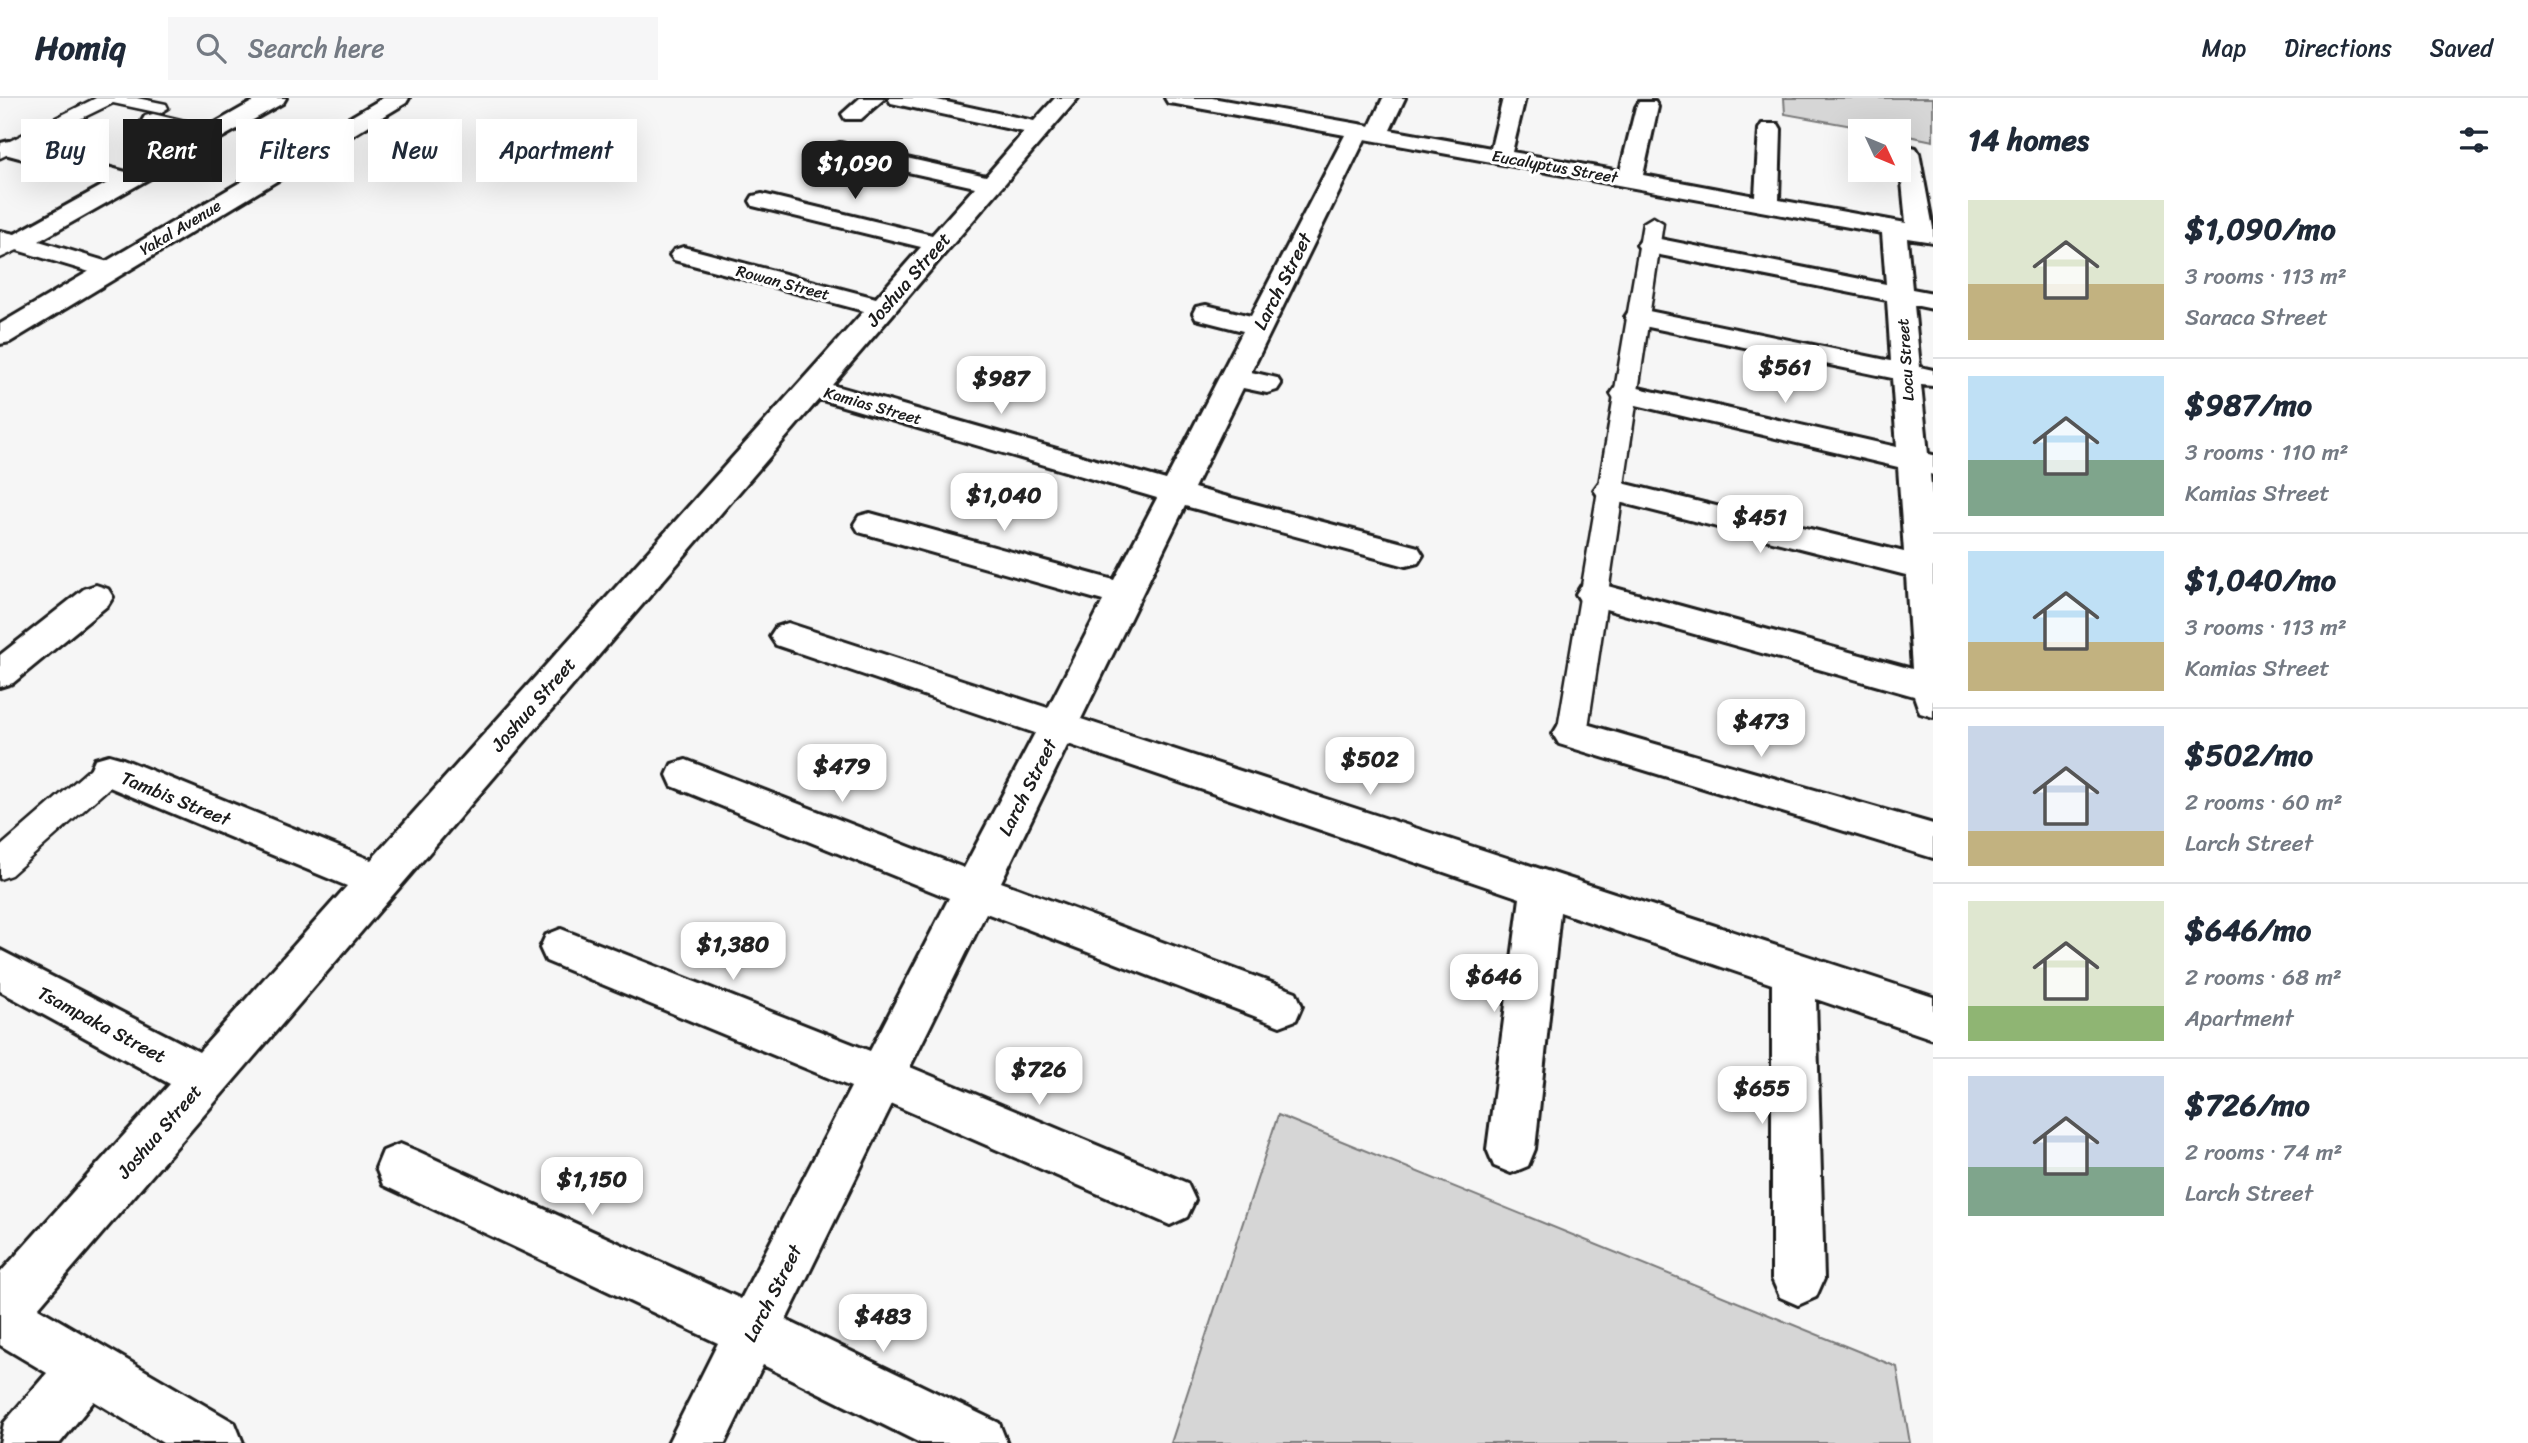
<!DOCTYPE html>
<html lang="en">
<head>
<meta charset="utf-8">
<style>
  :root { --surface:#fff; --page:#f6f6f7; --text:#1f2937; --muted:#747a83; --line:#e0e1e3; --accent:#1c1c1c }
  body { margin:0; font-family:Sriracha,sans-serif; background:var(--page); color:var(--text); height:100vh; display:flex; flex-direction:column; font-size:26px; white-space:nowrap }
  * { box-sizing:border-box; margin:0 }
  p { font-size:23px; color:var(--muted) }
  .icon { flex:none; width:38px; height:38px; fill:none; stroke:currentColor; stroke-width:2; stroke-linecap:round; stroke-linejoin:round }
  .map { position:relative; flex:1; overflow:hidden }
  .panel { display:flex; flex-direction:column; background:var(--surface); width:595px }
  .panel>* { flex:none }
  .hud { position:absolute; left:21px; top:21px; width:665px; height:63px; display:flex; gap:14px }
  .needle { width:46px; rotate:134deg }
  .controls { position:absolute; left:1848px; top:21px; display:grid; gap:14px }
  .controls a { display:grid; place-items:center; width:63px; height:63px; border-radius:0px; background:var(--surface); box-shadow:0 7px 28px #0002; font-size:35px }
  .price { position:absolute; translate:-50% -60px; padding:0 16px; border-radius:14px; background:#fff; color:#222; font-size:23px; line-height:46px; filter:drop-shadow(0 2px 4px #0008) }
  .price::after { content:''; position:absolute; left:50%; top:42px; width:21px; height:16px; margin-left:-10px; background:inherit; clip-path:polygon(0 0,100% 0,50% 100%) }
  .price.selected { background:var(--accent); color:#fff }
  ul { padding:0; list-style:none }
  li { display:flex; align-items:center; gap:21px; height:175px; padding:0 35px }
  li+li { border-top:2px solid var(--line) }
  li span { display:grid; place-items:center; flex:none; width:196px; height:140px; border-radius:0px; color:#555 }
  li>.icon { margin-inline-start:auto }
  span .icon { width:84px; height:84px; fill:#fffc; stroke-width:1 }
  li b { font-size:30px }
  h2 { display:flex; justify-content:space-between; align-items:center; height:84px; padding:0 35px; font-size:30px }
  .pill { padding:0 24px; border-radius:0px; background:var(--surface); box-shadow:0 7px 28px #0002; font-size:24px; line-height:63px }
  .pill.selected { background:var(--accent); color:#fff }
  header { display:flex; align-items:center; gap:42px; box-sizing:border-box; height:98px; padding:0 35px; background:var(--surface); border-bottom:2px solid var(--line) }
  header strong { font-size:33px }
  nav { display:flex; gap:38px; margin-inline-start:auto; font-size:24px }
  .search { width:490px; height:63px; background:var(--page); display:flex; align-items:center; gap:18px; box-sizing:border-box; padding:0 24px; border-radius:0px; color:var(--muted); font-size:26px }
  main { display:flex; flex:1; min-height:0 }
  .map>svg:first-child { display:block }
  .green { fill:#d6d6d6; stroke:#797979; stroke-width:2 }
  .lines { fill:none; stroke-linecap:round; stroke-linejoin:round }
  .lane-casing { stroke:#1c1c1c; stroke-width:5 }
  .street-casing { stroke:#1c1c1c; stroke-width:6 }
  .secondary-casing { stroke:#1c1c1c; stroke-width:6 }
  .lane { fill:#fff; fill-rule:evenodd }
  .street { fill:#fff; fill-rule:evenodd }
  .secondary { fill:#fff; fill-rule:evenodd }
  .labels { text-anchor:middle; stroke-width:6; stroke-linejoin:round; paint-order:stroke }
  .far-street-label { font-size:16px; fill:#1c1c1c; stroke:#fff }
  .street-label { font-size:19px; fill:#1c1c1c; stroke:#fff }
</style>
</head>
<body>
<header>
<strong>Homiq</strong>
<div class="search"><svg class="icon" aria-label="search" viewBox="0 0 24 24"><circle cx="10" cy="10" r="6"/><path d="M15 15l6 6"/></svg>Search here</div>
<nav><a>Map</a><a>Directions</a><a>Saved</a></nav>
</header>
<main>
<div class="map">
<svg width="1933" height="1345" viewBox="0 0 1933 1345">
  <rect width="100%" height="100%" fill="#f6f6f6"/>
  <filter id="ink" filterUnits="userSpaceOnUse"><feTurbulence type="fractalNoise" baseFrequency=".0143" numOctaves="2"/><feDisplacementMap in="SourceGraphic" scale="14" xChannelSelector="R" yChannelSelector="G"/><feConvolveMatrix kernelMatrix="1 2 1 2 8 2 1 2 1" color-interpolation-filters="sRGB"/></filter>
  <g filter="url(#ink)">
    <path class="green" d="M 1784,0 L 1933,0 L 1933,43 L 1899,36 L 1899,33 L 1880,33 L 1785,16 Z
      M 1278,1017 L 1897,1269 L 1910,1345 L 1171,1345 Z"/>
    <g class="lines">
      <g class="lane-casing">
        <path id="lane" d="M 96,0 L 137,0 L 166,6 L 168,10 L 160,15 L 113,5 L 0,60 L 0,48 Z
          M 1653,119 L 1663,125 L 1587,636 L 1582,644 L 1572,647 L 1562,644 L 1557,636 L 1643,125 Z
          M 17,139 L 27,145 L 24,149 L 0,160 L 0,146 Z
          M 109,660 L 120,664 L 124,672 L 120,680 L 11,777 L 0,781 L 0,749 L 98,664 Z"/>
      </g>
      <g class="street-casing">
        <path id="street" d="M 259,0 L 286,0 L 283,5 L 39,143 L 118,167 L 122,172 L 118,177 L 109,180 L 100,177 L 0,147 L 0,133 L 15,136 L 109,84 L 1,55 L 1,45 L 9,43 L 126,74 L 190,38 L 145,28 L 142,23 L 145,18 L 153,16 L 208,29 Z
          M 860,0 L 885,0 L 861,21 L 845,21 L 842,16 Z
          M 888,0 L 928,0 L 1034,23 L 1055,0 L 1078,0 L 832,287 L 1166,382 L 1243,233 L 1196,221 L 1193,215 L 1196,209 L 1206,207 L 1251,218 L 1345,37 L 1176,6 L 1168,5 L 1165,0 L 1212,0 L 1370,28 L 1383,0 L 1405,0 L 1390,32 L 1491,50 L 1503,0 L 1525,0 L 1512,54 L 1620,73 L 1636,9 L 1639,4 L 1655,4 L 1658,9 L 1643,77 L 1755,98 L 1759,31 L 1762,26 L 1778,26 L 1781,31 L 1779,102 L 1906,125 L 1899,52 L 1908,48 L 1916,50 L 1919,55 L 1933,130 L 1933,144 L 1907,140 L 1912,191 L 1933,195 L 1933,211 L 1914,207 L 1920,269 L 1933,272 L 1933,288 L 1921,287 L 1928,356 L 1933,357 L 1933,377 L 1930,376 L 1933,411 L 1933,619 L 1920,615 L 1914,598 L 1581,504 L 1576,496 L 1581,488 L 1593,484 L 1912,571 L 1906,477 L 1599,399 L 1594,392 L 1599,385 L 1610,382 L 1904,454 L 1898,369 L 1615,302 L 1611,296 L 1615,290 L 1625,287 L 1897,349 L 1892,280 L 1639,227 L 1629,225 L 1625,219 L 1629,213 L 1639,211 L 1891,263 L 1887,202 L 1650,155 L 1641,152 L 1637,147 L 1641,142 L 1650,139 L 1886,186 L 1882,135 L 1365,41 L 1251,274 L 1277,280 L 1281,286 L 1277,292 L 1267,295 L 1243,290 L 1194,390 L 1418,449 L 1423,457 L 1418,465 L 1406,468 L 1185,408 L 1081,621 L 1933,899 L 1933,941 L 1816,901 L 1824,1181 L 1816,1199 L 1798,1207 L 1780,1199 L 1772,1181 L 1772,886 L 1560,814 L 1535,1051 L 1528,1068 L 1511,1075 L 1494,1068 L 1487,1051 L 1520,800 L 1068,646 L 1001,784 L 1296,894 L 1302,908 L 1296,922 L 1280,928 L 986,815 L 910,969 L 1187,1085 L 1195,1102 L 1187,1119 L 1170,1127 L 892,1006 L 786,1222 L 999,1325 L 1007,1345 L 920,1345 L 763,1267 L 725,1345 L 668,1345 L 718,1245 L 383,1087 L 376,1070 L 383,1053 L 400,1046 L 417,1053 L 741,1201 L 851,989 L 546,863 L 540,850 L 546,837 L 561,831 L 870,953 L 949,800 L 672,688 L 667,677 L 672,666 L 686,662 L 964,770 L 1035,635 L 776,547 L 770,538 L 776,529 L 788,525 L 1048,610 L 1103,503 L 859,434 L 854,426 L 859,418 L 870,415 L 1114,482 L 1157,400 L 819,301 L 38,1210 L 235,1325 L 243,1345 L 163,1345 L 94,1303 L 60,1345 L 0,1345 L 4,1325 L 47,1275 L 0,1247 L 0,1175 L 170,986 L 0,893 L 0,852 L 199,954 L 347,788 L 95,683 L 90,672 L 95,661 L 109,657 L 123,661 L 371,762 L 864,213 L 674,162 L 670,157 L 674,152 L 683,149 L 876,200 L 921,149 L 753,108 L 750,103 L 753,98 L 762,96 L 932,137 L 975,89 L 832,57 L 829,52 L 832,47 L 840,45 L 986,78 L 1024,34 L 891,5 Z
          M 96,487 L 108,491 L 113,499 L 108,507 L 13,585 L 0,589 L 0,557 L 84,491 Z
          M 1572,622 L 1933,726 L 1933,760 L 1559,646 L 1553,636 L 1559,626 Z"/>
      </g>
      <g class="secondary-casing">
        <path id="secondary" d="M 383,0 L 409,0 L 406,5 L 10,244 L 0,246 L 0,226 Z"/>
      </g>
      <use href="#lane" class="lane"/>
      <use href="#street" class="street"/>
      <use href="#secondary" class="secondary"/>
    </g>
  </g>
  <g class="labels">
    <g class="far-street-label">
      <text transform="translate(1555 68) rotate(10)" y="6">Eucalyptus Street</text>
      <text transform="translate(180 129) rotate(-31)" y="6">Yakal Avenue</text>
      <text transform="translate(783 184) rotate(15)" y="6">Rowan Street</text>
      <text transform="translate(1905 262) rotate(-94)" y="6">Locu Street</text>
      <text transform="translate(873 307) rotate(16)" y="6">Kamias Street</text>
    </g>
    <g class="street-label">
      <text transform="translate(908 181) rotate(-49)" y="7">Joshua Street</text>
      <text transform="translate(1282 183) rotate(-63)" y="7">Larch Street</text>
      <text transform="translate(533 606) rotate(-49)" y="7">Joshua Street</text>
      <text transform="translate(1027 689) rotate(-63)" y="7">Larch Street</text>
      <text transform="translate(176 700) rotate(22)" y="7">Tambis Street</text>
      <text transform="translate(102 926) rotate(28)" y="7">Tsampaka Street</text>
      <text transform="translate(159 1033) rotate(-49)" y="7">Joshua Street</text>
      <text transform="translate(772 1195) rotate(-63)" y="7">Larch Street</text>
    </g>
  </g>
</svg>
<div class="controls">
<a><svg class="needle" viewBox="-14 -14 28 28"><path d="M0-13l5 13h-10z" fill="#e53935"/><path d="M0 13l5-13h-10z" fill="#747a83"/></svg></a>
</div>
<b class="price selected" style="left:855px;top:103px">$1,090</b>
<b class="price" style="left:1785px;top:307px">$561</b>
<b class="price" style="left:1001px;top:318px">$987</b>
<b class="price" style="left:1004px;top:435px">$1,040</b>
<b class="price" style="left:1760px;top:457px">$451</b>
<b class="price" style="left:1761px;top:661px">$473</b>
<b class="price" style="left:1370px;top:699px">$502</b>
<b class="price" style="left:842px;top:706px">$479</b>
<b class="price" style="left:733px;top:884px">$1,380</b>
<b class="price" style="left:1494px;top:916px">$646</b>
<b class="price" style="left:1039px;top:1009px">$726</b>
<b class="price" style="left:1762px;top:1028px">$655</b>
<b class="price" style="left:592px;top:1119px">$1,150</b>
<b class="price" style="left:883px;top:1256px">$483</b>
<div class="hud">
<a class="pill">Buy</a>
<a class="pill selected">Rent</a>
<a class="pill">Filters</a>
<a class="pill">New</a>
<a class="pill">Apartment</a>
</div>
</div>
<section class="panel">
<h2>14 homes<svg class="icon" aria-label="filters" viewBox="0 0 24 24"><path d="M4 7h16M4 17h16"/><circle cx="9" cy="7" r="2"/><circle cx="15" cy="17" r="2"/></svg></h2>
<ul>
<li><span style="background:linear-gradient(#dfe7d0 60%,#c2b280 0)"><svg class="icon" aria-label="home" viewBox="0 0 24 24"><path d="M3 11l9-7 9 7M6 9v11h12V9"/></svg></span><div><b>$1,090/mo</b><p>3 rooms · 113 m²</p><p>Saraca Street</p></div></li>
<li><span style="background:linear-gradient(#bfe0f5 60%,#7fa58c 0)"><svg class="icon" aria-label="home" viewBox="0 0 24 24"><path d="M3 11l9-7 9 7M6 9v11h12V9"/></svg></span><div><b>$987/mo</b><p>3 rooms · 110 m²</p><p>Kamias Street</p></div></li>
<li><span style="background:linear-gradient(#bfe0f5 65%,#c2b280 0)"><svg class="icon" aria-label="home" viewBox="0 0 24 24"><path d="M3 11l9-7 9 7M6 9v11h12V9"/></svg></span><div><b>$1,040/mo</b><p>3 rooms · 113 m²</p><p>Kamias Street</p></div></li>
<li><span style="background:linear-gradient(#c9d6e8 75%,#c2b280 0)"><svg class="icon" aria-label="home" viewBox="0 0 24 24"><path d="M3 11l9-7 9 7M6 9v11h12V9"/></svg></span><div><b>$502/mo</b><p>2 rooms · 60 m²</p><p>Larch Street</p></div></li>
<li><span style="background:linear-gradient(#dfe7d0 75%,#8fb573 0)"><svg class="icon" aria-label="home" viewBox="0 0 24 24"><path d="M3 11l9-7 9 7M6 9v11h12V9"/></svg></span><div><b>$646/mo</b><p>2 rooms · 68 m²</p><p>Apartment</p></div></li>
<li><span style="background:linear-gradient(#c9d6e8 65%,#7fa58c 0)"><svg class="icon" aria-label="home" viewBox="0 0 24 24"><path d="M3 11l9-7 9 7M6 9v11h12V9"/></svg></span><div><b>$726/mo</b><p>2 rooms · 74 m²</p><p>Larch Street</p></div></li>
</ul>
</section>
</main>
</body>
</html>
